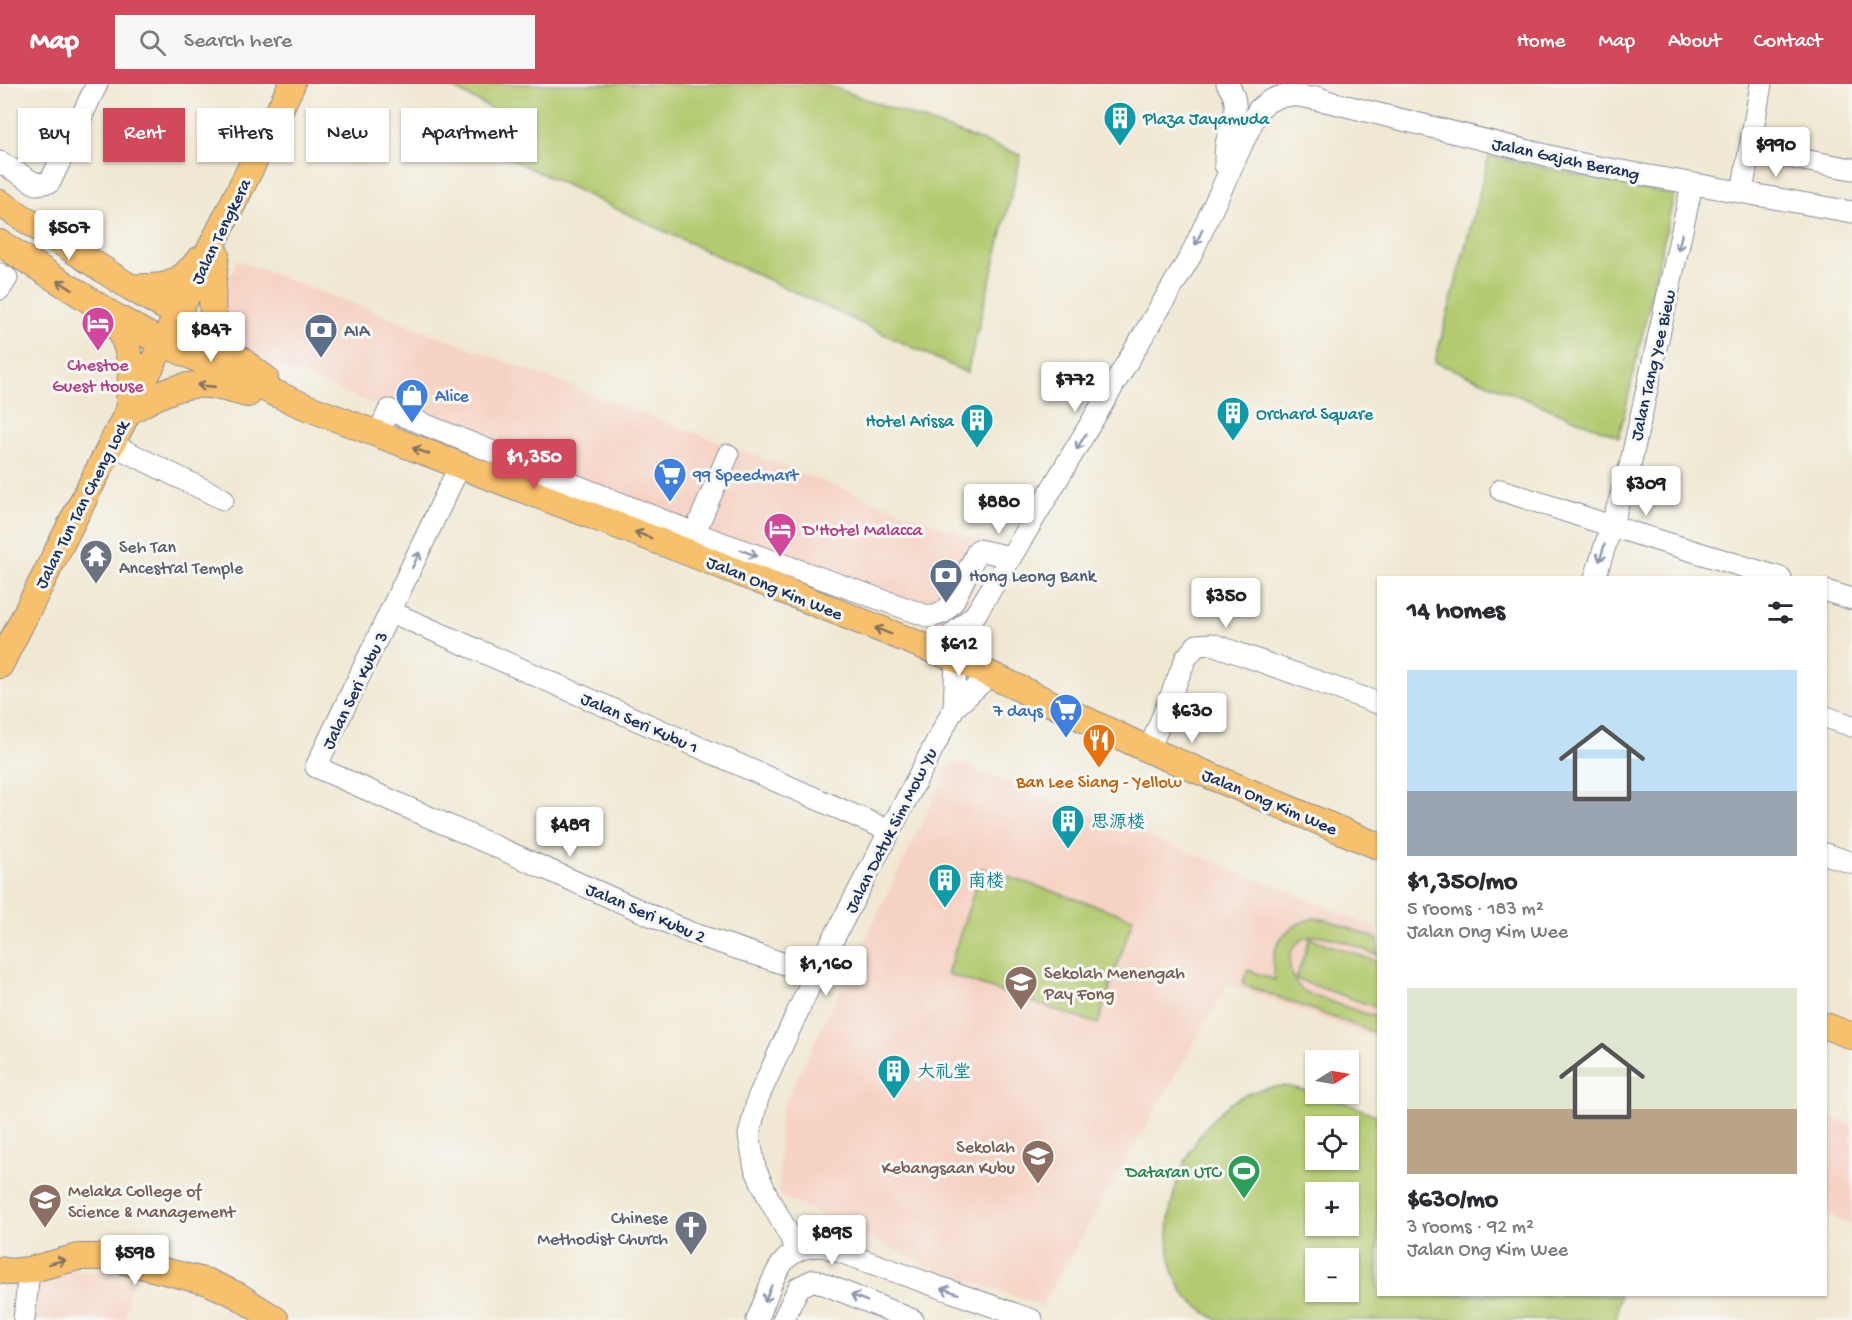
<!DOCTYPE html>
<html lang="en">
<head>
<meta charset="utf-8">
<style>
  :root { --surface:#fff; --page:#f7f7f7; --text:#2b2b33; --muted:#7c7c81; --accent:#d1495b }
  body { margin:0; font-family:"Gochi Hand","LXGW WenKai TC",sans-serif; background:var(--page); color:var(--text); height:100vh; display:flex; flex-direction:column; font-size:22px; white-space:nowrap }
  * { box-sizing:border-box; margin:0 }
  p { font-size:20px; color:var(--muted) }
  .icon { flex:none; width:33px; height:33px; fill:none; stroke:currentColor; stroke-width:2; stroke-linecap:round; stroke-linejoin:round }
  .map { position:relative; flex:1; overflow:hidden }
  .side { position:absolute; left:1377px; top:492px; width:450px; height:720px; display:flex; flex-direction:column; background:var(--surface); border-radius:0px; box-shadow:0 2px 4px #0004 }
  .side>* { flex:none }
  .hud { position:absolute; left:18px; top:24px; width:570px; height:54px; display:flex; gap:12px }
  .needle { width:39px; rotate:79deg }
  .fabs { position:absolute; left:1305px; top:966px; display:grid; gap:12px }
  .fabs a { display:grid; place-items:center; width:54px; height:54px; border-radius:0px; background:var(--surface); box-shadow:0 2px 4px #0004; font-size:30px }
  .price { position:absolute; translate:-50% -51px; padding:0 14px; border-radius:6px; background:#fff; color:#222; font-size:20px; line-height:39px; filter:drop-shadow(0 2px 3px #0008) }
  .price::after { content:''; position:absolute; left:50%; top:36px; width:18px; height:14px; margin-left:-9px; background:inherit; clip-path:polygon(0 0,100% 0,50% 100%) }
  .price.selected { background:var(--accent); color:#fff }
  ul { padding:0; list-style:none }
  li { display:grid; align-content:center; gap:12px; height:318px; padding:0 30px }
  li span { display:grid; place-items:center; height:186px; border-radius:0px; color:#555 }
  li>.icon { margin-inline-start:auto }
  span .icon { width:108px; height:108px; fill:#fffc; stroke-width:1 }
  li b { font-size:26px }
  h2 { display:flex; justify-content:space-between; align-items:center; height:72px; padding:0 30px; font-size:26px }
  .pill { padding:0 21px; border-radius:0px; background:var(--surface); box-shadow:0 2px 4px #0004; font-size:21px; line-height:54px }
  .pill.selected { background:var(--accent); color:#fff }
  header { display:flex; align-items:center; gap:36px; box-sizing:border-box; height:84px; padding:0 30px; background:var(--accent); color:#fff }
  header strong { font-size:28px }
  nav { display:flex; gap:33px; margin-inline-start:auto; font-size:21px }
  .search { width:420px; height:54px; background:var(--page); display:flex; align-items:center; gap:15px; box-sizing:border-box; padding:0 21px; border-radius:0px; color:var(--muted); font-size:22px }
  .map>svg:first-child { display:block }
  .built { fill:#f6d2c3 }
  .green { fill:#b3ca6f; stroke:#677c66; stroke-width:1.5; fill-rule:evenodd }
  .lines { fill:none; stroke-linecap:round; stroke-linejoin:round }
  .minor-casing { stroke:#868c98; stroke-width:23 }
  .major-casing { stroke:#868c98; stroke-width:28 }
  .minor { stroke:#fff; stroke-width:21 }
  .major { stroke:#f7c06c; stroke-width:26 }
  .oneway { stroke:#8d97ae }
  .oneway2 { stroke:#7e7064 }
  .labels { text-anchor:middle; stroke-width:6; stroke-linejoin:round; paint-order:stroke }
  .culture-label { font-size:18px; fill:#0d838f; stroke:#f6f6f2; text-anchor:start }
  .street-label { font-size:18px; fill:#1b2f5e; stroke:#f6f6f2 }
  .service-label { font-size:18px; fill:#4e5e75; stroke:#f6f6f2; text-anchor:start }
  .hotel-label { font-size:18px; fill:#b23c85; stroke:#f6f6f2 }
  .shop-label { font-size:18px; fill:#366cbe; stroke:#f6f6f2; text-anchor:start }
  .worship-label { font-size:18px; fill:#5b616d; stroke:#f6f6f2; text-anchor:start }
  .food-label { font-size:18px; fill:#c56008; stroke:#f6f6f2 }
  .education-label { font-size:18px; fill:#785e54; stroke:#f6f6f2; text-anchor:start }
  .leisure-label { font-size:18px; fill:#27864d; stroke:#f6f6f2; text-anchor:end }
</style>
</head>
<body>
<header>
<strong>Map</strong>
<div class="search"><svg class="icon" aria-label="search" viewBox="0 0 24 24"><circle cx="10" cy="10" r="6"/><path d="M15 15l6 6"/></svg>Search here</div>
<nav><a>Home</a><a>Map</a><a>About</a><a>Contact</a></nav>
</header>
<div class="map">
<svg width="1852" height="1236" viewBox="0 0 1852 1236">
  <rect width="100%" height="100%" fill="#f6f6f2"/>
  <filter id="ink" filterUnits="userSpaceOnUse"><feTurbulence type="fractalNoise" baseFrequency=".0167" numOctaves="2"/><feDisplacementMap in="SourceGraphic" scale="12" xChannelSelector="R" yChannelSelector="G"/><feConvolveMatrix kernelMatrix="1 2 1 2 8 2 1 2 1" color-interpolation-filters="sRGB"/></filter>
  <filter id="wash" filterUnits="userSpaceOnUse"><feTurbulence type="fractalNoise" baseFrequency=".008" numOctaves="4" result="noise"/><feDisplacementMap in="SourceGraphic" scale="24" xChannelSelector="R" yChannelSelector="G"/><feGaussianBlur stdDeviation="1.35" result="paint"/><feColorMatrix in="noise" values="0 0 0 0 0 0 0 0 0 0 0 0 0 0 0 0 0 1.4 0 .05"/><feComposite in="paint" operator="in"/></filter>
  <g filter="url(#wash)">
    <rect width="100%" height="100%" fill="#f0e8d2"/>
    <path class="built" d="M 237,176 L 991,461 L 961,531 L 934,543 L 238,266 L 218,225 Z
      M 953,676 L 1288,807 L 1378,845 L 1378,955 L 1228,900 L 1042,1222 L 933,1184 L 779,1111 L 780,1028 Z
      M 1826,1032 L 1852,1042 L 1852,1142 L 1826,1131 Z
      M 71,1184 L 131,1198 L 125,1236 L 18,1236 L 21,1204 Z"/>
    <path class="green" d="M 445,0 L 824,0 L 1021,71 L 967,289 L 487,64 L 502,30 Z
      M 1489,72 L 1674,111 L 1619,353 L 1435,278 Z
      M 982,784 L 1133,834 L 1098,940 L 947,890 Z
      M 1314,834 L 1328,836 L 1378,855 L 1378,871 C 1361,865 1330,849 1312,852 C 1281,858 1285,895 1306,909 L 1378,934 L 1378,950 L 1242,900 L 1248,886 L 1275,896 C 1268,863 1281,843 1314,834 Z
      M 1310,854 L 1378,878 L 1378,924 L 1296,895 Z
      M 1283,1002 C 1317,1007 1346,1019 1378,1032 L 1378,1210 L 1620,1211 L 1616,1236 L 1217,1236 C 1202,1226 1186,1217 1178,1199 C 1151,1145 1183,1052 1231,1019 C 1248,1007 1263,1004 1283,1002 ZM 1316,1042 L 1348,1042 L 1348,1076 L 1316,1076 ZM 1348,1108 L 1348,1142 L 1316,1142 L 1316,1108 ZM 1348,1174 L 1348,1208 L 1316,1208 L 1316,1174 Z"/>
  </g>
  <g filter="url(#ink)">
    <g class="lines">
      <g class="minor-casing">
        <path id="minor" d="M 1317,13 L 1330,18 L 1582,80 L 1852,128
          M 1749,66 L 1852,85
          M 0,78 L 36,100 L 50,98 L 97,0
          M 1225,81 C 1225,74 1225,67 1226,61 C 1230,39 1244,21 1227,0
          M 1742,108 L 1761,0
          M 0,190 L 7,194 L 0,205
          M 378,350 L 389,326 L 694,449 L 930,533 L 943,529 L 953,518 L 978,466 L 1011,473
          M 111,360 L 223,415
          M 460,381 L 316,683 L 691,849 L 815,890
          M 1501,406 L 1611,442 L 1781,494
          M 689,462 L 728,371
          M 1595,494 L 1630,382 L 1692,101
          M 1826,507 L 1852,515
          M 391,528 L 890,747
          M 923,563 L 947,555 L 975,531 L 1011,473 L 1190,173 L 1258,26 C 1281,3 1301,13 1330,18
          M 954,624 L 956,576
          M 1826,633 L 1852,642
          M 1149,666 L 1186,574 L 1197,561 L 1212,560 L 1378,619
          M 1826,770 L 1852,779
          M 797,1165 L 769,1115 L 755,1084 L 749,1051 L 758,1014 L 815,890 L 954,624 L 990,591
          M 24,1236 L 29,1186
          M 757,1236 C 773,1200 776,1161 823,1162 L 1032,1236
          M 783,1236 L 799,1203 L 814,1196 L 913,1236"/>
      </g>
      <g class="major-casing">
        <path id="major" d="M 0,119 L 130,203 L 179,231
          M 0,159 L 114,232 L 164,260 L 304,322 L 687,468 L 968,580 L 1149,666 L 1378,762
          M 216,170 C 213,200 205,240 228,265 C 239,276 253,285 265,294
          M 130,203 C 165,204 176,204 199,176
          M 114,232 C 130,266 134,279 129,316
          M 128,328 C 152,315 178,298 207,301 C 221,302 235,307 248,310
          M 0,581 C 97,387 197,195 292,0
          M 1826,942 L 1852,952
          M 0,1186 L 11,1188 L 29,1186 L 78,1173 L 108,1173 L 208,1198 L 237,1211 L 276,1236"/>
      </g>
      <use href="#minor" class="minor"/>
      <use href="#major" class="major"/>
    </g>
    <defs><path id="oneway-shaft" d="M-6 0H5M1.5-3L5.5 0L1.5 3" fill="none" stroke-width="1.6" stroke-linecap="round" stroke-linejoin="round" transform="scale(1.5)"/></defs>
    <g class="oneway">
      <use href="#oneway-shaft" transform="translate(1199 153) rotate(114)"/>
      <use href="#oneway-shaft" transform="translate(1680 158) rotate(103)"/>
      <use href="#oneway-shaft" transform="translate(1081 358) rotate(121)"/>
      <use href="#oneway-shaft" transform="translate(749 469) rotate(20)"/>
      <use href="#oneway-shaft" transform="translate(1602 469) rotate(107)"/>
      <use href="#oneway-shaft" transform="translate(416 476) rotate(-64)"/>
      <use href="#oneway-shaft" transform="translate(950 1207) rotate(-162)"/>
      <use href="#oneway-shaft" transform="translate(768 1210) rotate(112)"/>
      <use href="#oneway-shaft" transform="translate(859 1214) rotate(-158)"/>
    </g>
    <g class="oneway2">
      <use href="#oneway-shaft" transform="translate(65 201) rotate(-147)"/>
      <use href="#oneway-shaft" transform="translate(206 302) rotate(-175)"/>
      <use href="#oneway-shaft" transform="translate(421 367) rotate(-159)"/>
      <use href="#oneway-shaft" transform="translate(643 451) rotate(-159)"/>
      <use href="#oneway-shaft" transform="translate(883 547) rotate(-158)"/>
      <use href="#oneway-shaft" transform="translate(57 1178) rotate(-14)"/>
    </g>
  </g>
  <defs>
    <g id="building-pin" transform="scale(1.725)"><path d="M0 17L-7.5 6A9.5 9.5 0 1 1 7.5 6Z" fill="#0f9aa8" stroke="#f6f6f2"/><path d="M-4-6H4V6H1V3H-1V6H-4ZM-2.5-4.3h1.7v1.8h-1.7ZM.8-4.3h1.7v1.8H.8ZM-2.5-1h1.7V.8h-1.7ZM.8-1h1.7V.8H.8Z" fill="#fff"/></g>
    <g id="hotel-pin" transform="scale(1.725)"><path d="M0 17L-7.5 6A9.5 9.5 0 1 1 7.5 6Z" fill="#d1479c" stroke="#f6f6f2"/><path d="M-6-4.5h1.5V1H6V5H4.5V3h-9V5H-6ZM-4 0a1.8 1.8 0 1 1 3.6 0ZM.5 0V-2.5h3Q6-2.5 6 0Z" fill="#fff"/></g>
    <g id="bank-pin" transform="scale(1.725)"><path d="M0 17L-7.5 6A9.5 9.5 0 1 1 7.5 6Z" fill="#5c6f8a" stroke="#f6f6f2"/><path d="M-6-4H6V4H-6ZM0-2.3a2.3 2.3 0 1 0 0 4.6a2.3 2.3 0 1 0 0-4.6Z" fill="#fff"/></g>
    <g id="shop-pin" transform="scale(1.725)"><path d="M0 17L-7.5 6A9.5 9.5 0 1 1 7.5 6Z" fill="#3f7fe0" stroke="#f6f6f2"/><path d="M-5-2.5h2.3a2.7 3.5 0 0 1 5.4 0H5L5.5 6h-11ZM-1.5-2.5h3a1.5 2.3 0 0 0-3 0Z" fill="#fff"/></g>
    <g id="supermarket-pin" transform="scale(1.725)"><path d="M0 17L-7.5 6A9.5 9.5 0 1 1 7.5 6Z" fill="#3f7fe0" stroke="#f6f6f2"/><path d="M-6-5.5h2.5l.6 2H6L4.5 2H-2.5L-4.4-4H-6ZM-1.5 3.2a1.3 1.3 0 1 0 .1 0ZM3 3.2a1.3 1.3 0 1 0 .1 0Z" fill="#fff"/></g>
    <g id="temple-pin" transform="scale(1.725)"><path d="M0 17L-7.5 6A9.5 9.5 0 1 1 7.5 6Z" fill="#6b7280" stroke="#f6f6f2"/><path d="M0-6L5-2H3V0L6.5 2.5H4V6H1.5V3h-3V6H-4V2.5H-6.5L-3 0V-2H-5Z" fill="#fff"/></g>
    <g id="restaurant-pin" transform="scale(1.725)"><path d="M0 17L-7.5 6A9.5 9.5 0 1 1 7.5 6Z" fill="#e8710a" stroke="#f6f6f2"/><path d="M-5-6h1v4h1v-4h1v4h1v-4h1v5L-1.5 .5V6h-2V.5L-5-1ZM5-6V6H3V1.5H1.5Q1.5-4 5-6Z" fill="#fff"/></g>
    <g id="school-pin" transform="scale(1.725)"><path d="M0 17L-7.5 6A9.5 9.5 0 1 1 7.5 6Z" fill="#8d6e63" stroke="#f6f6f2"/><path d="M0-5L7-2L0 1L-7-2ZM-4 1L0 2.5L4 1V4Q0 6-4 4Z" fill="#fff"/></g>
    <g id="stadium-pin" transform="scale(1.725)"><path d="M0 17L-7.5 6A9.5 9.5 0 1 1 7.5 6Z" fill="#2e9e5b" stroke="#f6f6f2"/><path d="M0-5a6.5 5 0 1 0 0 10a6.5 5 0 1 0 0-10ZM-3.5-1.8h7v3.6h-7Z" fill="#fff"/></g>
    <g id="university-pin" transform="scale(1.725)"><path d="M0 17L-7.5 6A9.5 9.5 0 1 1 7.5 6Z" fill="#8d6e63" stroke="#f6f6f2"/><path d="M0-5L7-2L0 1L-7-2ZM-4 1L0 2.5L4 1V4Q0 6-4 4Z" fill="#fff"/></g>
    <g id="church-pin" transform="scale(1.725)"><path d="M0 17L-7.5 6A9.5 9.5 0 1 1 7.5 6Z" fill="#6b7280" stroke="#f6f6f2"/><path d="M-1.2-6h2.4v3.5h3.3v2.4h-3.3V6h-2.4V-.1h-3.3v-2.4h3.3Z" fill="#fff"/></g>
  </defs>
  <g fill-rule="evenodd">
    <use href="#building-pin" x="1120" y="34"/>
    <use href="#hotel-pin" x="98" y="239"/>
    <use href="#bank-pin" x="321" y="246"/>
    <use href="#shop-pin" x="412" y="311"/>
    <use href="#building-pin" x="1233" y="329"/>
    <use href="#building-pin" x="977" y="336"/>
    <use href="#supermarket-pin" x="670" y="390"/>
    <use href="#hotel-pin" x="780" y="445"/>
    <use href="#temple-pin" x="96" y="472"/>
    <use href="#bank-pin" x="946" y="491"/>
    <use href="#supermarket-pin" x="1066" y="626"/>
    <use href="#restaurant-pin" x="1099" y="656"/>
    <use href="#building-pin" x="1068" y="737"/>
    <use href="#building-pin" x="945" y="796"/>
    <use href="#school-pin" x="1021" y="898"/>
    <use href="#building-pin" x="894" y="987"/>
    <use href="#school-pin" x="1038" y="1072"/>
    <use href="#stadium-pin" x="1244" y="1087"/>
    <use href="#university-pin" x="45" y="1116"/>
    <use href="#church-pin" x="691" y="1143"/>
  </g>
  <g class="labels">
    <g class="culture-label">
      <text x="1143" y="40">Plaza Jayamuda</text>
      <text x="1256" y="335">Orchard Square</text>
      <text x="954" y="342" text-anchor="end">Hotel Arissa</text>
      <text x="1091" y="743">思源楼</text>
      <text x="968" y="802">南楼</text>
      <text x="917" y="993">大礼堂</text>
    </g>
    <g class="street-label">
      <text transform="translate(1566 74) rotate(12)" y="6">Jalan Gajah Berang</text>
      <text transform="translate(220 147) rotate(-64)" y="6">Jalan Tengkera</text>
      <text transform="translate(1652 281) rotate(-77)" y="6">Jalan Tang Yee Biew</text>
      <text transform="translate(81 420) rotate(-63)" y="6">Jalan Tun Tan Cheng Lock</text>
      <text transform="translate(775 503) rotate(22)" y="6">Jalan Ong Kim Wee</text>
      <text transform="translate(354 606) rotate(-64)" y="6">Jalan Seri Kubu 3</text>
      <text transform="translate(640 638) rotate(24)" y="6">Jalan Seri Kubu 1</text>
      <text transform="translate(1270 717) rotate(23)" y="6">Jalan Ong Kim Wee</text>
      <text transform="translate(890 746) rotate(-63)" y="6">Jalan Datuk Sim Mow Yu</text>
      <text transform="translate(646 828) rotate(23)" y="6">Jalan Seri Kubu 2</text>
    </g>
    <g class="service-label">
      <text x="344" y="252">AIA</text>
      <text x="969" y="497">Hong Leong Bank</text>
    </g>
    <g class="hotel-label">
      <text x="98" y="286">Chestoe<tspan x="98" dy="21">Guest House</tspan></text>
      <text x="803" y="451" text-anchor="start">D'Hotel Malacca</text>
    </g>
    <g class="shop-label">
      <text x="435" y="317">Alice</text>
      <text x="693" y="396">99 Speedmart</text>
      <text x="1043" y="632" text-anchor="end">7 days</text>
    </g>
    <g class="worship-label">
      <text x="119" y="468">Seh Tan<tspan x="119" dy="21">Ancestral Temple</tspan></text>
      <text x="668" y="1139" text-anchor="end">Chinese<tspan x="668" dy="21">Methodist Church</tspan></text>
    </g>
    <g class="food-label">
      <text x="1099" y="703">Ban Lee Siang - Yellow</text>
    </g>
    <g class="education-label">
      <text x="1044" y="894">Sekolah Menengah<tspan x="1044" dy="21">Pay Fong</tspan></text>
      <text x="1015" y="1068" text-anchor="end">Sekolah<tspan x="1015" dy="21">Kebangsaan Kubu</tspan></text>
      <text x="68" y="1112">Melaka College of<tspan x="68" dy="21">Science &amp; Management</tspan></text>
    </g>
    <g class="leisure-label">
      <text x="1221" y="1093">Dataran UTC</text>
    </g>
  </g>
</svg>
<div class="fabs">
<a><svg class="needle" viewBox="-14 -14 28 28"><path d="M0-13l5 13h-10z" fill="#e53935"/><path d="M0 13l5-13h-10z" fill="#7c7c81"/></svg></a>
<a><svg class="icon" aria-label="locate" viewBox="0 0 24 24"><circle cx="12" cy="12" r="6"/><path d="M12 2v4M12 18v4M2 12h4M18 12h4"/></svg></a>
<a>+</a>
<a>−</a>
</div>
<b class="price" style="left:1776px;top:94px">$990</b>
<b class="price" style="left:69px;top:177px">$507</b>
<b class="price" style="left:211px;top:279px">$847</b>
<b class="price" style="left:1075px;top:329px">$772</b>
<b class="price selected" style="left:534px;top:406px">$1,350</b>
<b class="price" style="left:1646px;top:433px">$309</b>
<b class="price" style="left:999px;top:451px">$880</b>
<b class="price" style="left:1226px;top:545px">$350</b>
<b class="price" style="left:959px;top:593px">$612</b>
<b class="price" style="left:1192px;top:660px">$630</b>
<b class="price" style="left:570px;top:774px">$489</b>
<b class="price" style="left:826px;top:913px">$1,160</b>
<b class="price" style="left:832px;top:1182px">$895</b>
<b class="price" style="left:135px;top:1202px">$598</b>
<div class="hud">
<a class="pill">Buy</a>
<a class="pill selected">Rent</a>
<a class="pill">Filters</a>
<a class="pill">New</a>
<a class="pill">Apartment</a>
</div>
<section class="side">
<h2>14 homes<svg class="icon" aria-label="filters" viewBox="0 0 24 24"><path d="M4 7h16M4 17h16"/><circle cx="9" cy="7" r="2"/><circle cx="15" cy="17" r="2"/></svg></h2>
<ul>
<li><span style="background:linear-gradient(#bfe0f5 65%,#9aa5b1 0)"><svg class="icon" aria-label="home" viewBox="0 0 24 24"><path d="M3 11l9-7 9 7M6 9v11h12V9"/></svg></span><div><b>$1,350/mo</b><p>5 rooms · 183 m²</p><p>Jalan Ong Kim Wee</p></div></li>
<li><span style="background:linear-gradient(#dfe7d0 65%,#b9a48a 0)"><svg class="icon" aria-label="home" viewBox="0 0 24 24"><path d="M3 11l9-7 9 7M6 9v11h12V9"/></svg></span><div><b>$630/mo</b><p>3 rooms · 92 m²</p><p>Jalan Ong Kim Wee</p></div></li>
</ul>
</section>
</div>
</body>
</html>
